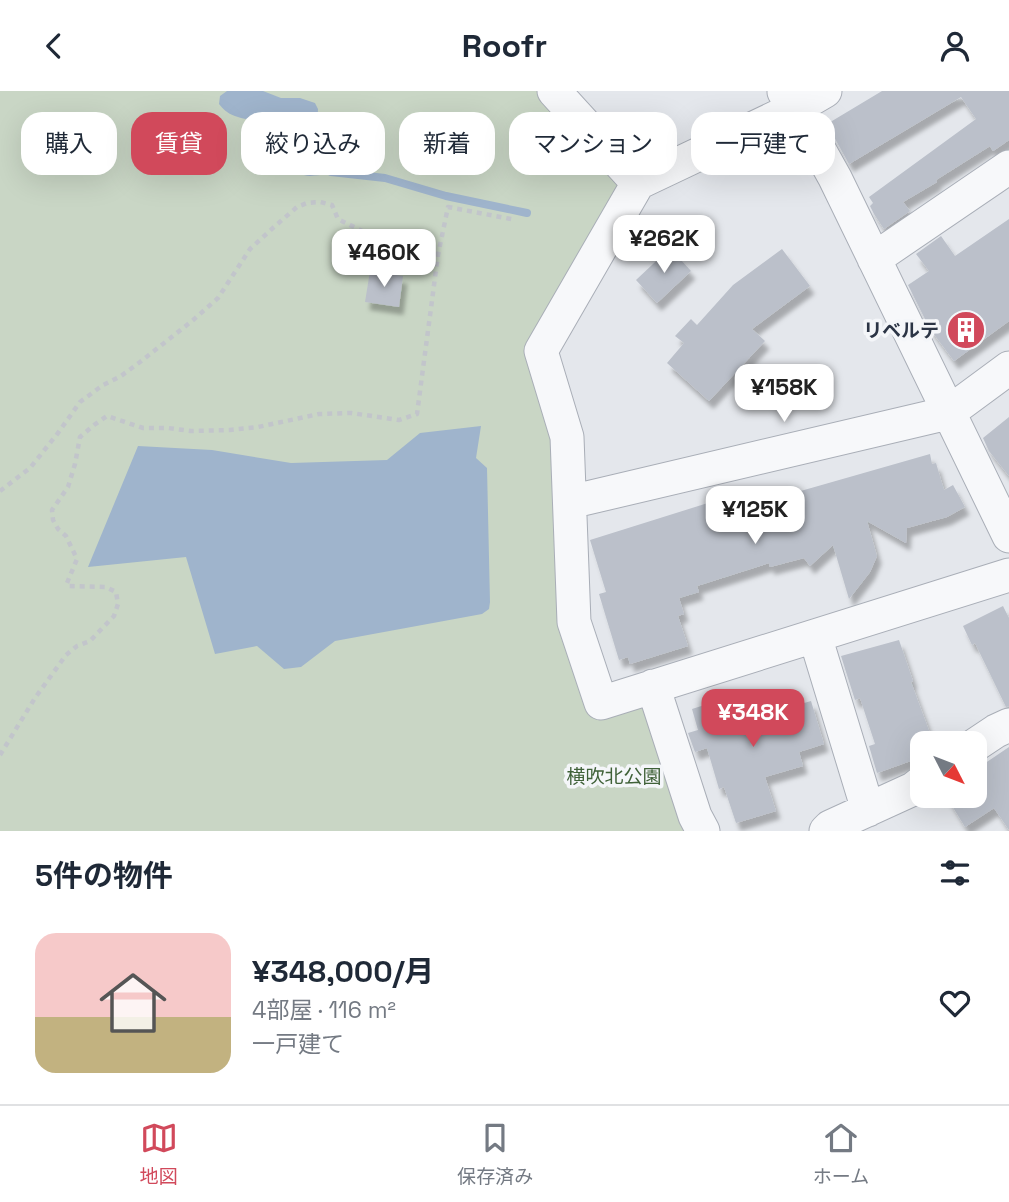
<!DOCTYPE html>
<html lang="ja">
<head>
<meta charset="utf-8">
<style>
  :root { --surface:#fff; --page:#f2f2f3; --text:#1f2937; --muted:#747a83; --line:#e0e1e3; --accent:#d1495b }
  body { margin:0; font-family:"Space Grotesk","Noto Sans JP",sans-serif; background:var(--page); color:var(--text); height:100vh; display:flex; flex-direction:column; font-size:26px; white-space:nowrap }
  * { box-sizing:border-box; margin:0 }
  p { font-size:23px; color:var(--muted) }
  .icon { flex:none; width:38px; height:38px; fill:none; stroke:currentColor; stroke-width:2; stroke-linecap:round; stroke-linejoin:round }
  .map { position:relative; height:740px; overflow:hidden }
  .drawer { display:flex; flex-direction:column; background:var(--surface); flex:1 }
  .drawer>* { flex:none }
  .hud { position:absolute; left:21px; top:21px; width:968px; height:63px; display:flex; gap:14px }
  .needle { width:46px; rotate:132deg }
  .buttons { position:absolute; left:910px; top:640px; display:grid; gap:14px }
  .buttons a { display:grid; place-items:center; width:77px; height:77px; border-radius:14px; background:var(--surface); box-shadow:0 7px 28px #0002; font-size:35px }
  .price { position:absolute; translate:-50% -60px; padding:0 16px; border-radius:14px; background:#fff; color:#222; font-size:23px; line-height:46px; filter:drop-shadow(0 2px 4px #0008) }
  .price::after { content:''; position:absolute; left:50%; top:42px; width:21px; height:16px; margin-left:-10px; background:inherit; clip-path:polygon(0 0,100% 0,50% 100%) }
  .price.on { background:var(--accent); color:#fff }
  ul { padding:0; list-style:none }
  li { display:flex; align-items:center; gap:21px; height:175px; padding:0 35px }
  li+li { border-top:2px solid var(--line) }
  li span { display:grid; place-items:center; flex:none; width:196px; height:140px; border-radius:21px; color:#555 }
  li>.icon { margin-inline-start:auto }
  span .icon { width:84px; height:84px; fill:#fffc; stroke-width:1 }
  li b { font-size:30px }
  h2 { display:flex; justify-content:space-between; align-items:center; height:84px; padding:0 35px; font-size:30px }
  .tag { padding:0 24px; border-radius:21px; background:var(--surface); box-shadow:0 7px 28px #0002; font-size:24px; line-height:63px }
  .tag.on { background:var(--accent); color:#fff }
  header { display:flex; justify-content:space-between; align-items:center; height:91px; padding:0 35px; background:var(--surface); font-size:32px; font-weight:700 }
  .tab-bar { display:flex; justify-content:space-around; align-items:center; height:98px; border-top:2px solid var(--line); background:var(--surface); font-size:19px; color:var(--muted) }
  .tab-bar a { display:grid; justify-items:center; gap:4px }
  .tab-bar .on { color:var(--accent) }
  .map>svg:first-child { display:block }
  .green { fill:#c9d6c5 }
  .water { fill:#9fb4cc }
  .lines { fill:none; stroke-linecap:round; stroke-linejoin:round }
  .stream { stroke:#9fb4cc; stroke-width:8 }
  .building { fill:#bbc0ca; filter:url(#shadow) }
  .minor-casing { stroke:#a9aeb7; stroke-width:35 }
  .path { stroke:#c2c5cb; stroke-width:4.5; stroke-dasharray:5 5; stroke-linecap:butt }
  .minor { stroke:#f7f8fa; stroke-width:33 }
  .labels { text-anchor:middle; stroke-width:7; stroke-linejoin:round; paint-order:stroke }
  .poi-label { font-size:19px; font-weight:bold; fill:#2b3445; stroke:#f4f6f9; text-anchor:end }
  .park-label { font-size:19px; fill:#3f6138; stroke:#f4f6f9 }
</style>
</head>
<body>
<header><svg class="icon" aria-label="back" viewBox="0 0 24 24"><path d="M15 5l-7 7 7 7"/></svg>Roofr<svg class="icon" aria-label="person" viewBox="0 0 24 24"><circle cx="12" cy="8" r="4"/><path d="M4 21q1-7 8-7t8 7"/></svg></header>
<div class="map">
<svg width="1009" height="740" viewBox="0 0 1009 740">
  <defs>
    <filter id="shadow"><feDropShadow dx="4.5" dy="8" stdDeviation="2" flood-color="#0004"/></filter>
  </defs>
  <rect width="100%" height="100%" fill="#e4e7ec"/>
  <path class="green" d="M 0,0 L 540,0 L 623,98 L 529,258 L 554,361 L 594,623 L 635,610 L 649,619 L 691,740 L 0,740 Z"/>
  <path class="water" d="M 227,0 L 263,0 L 281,7 L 300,7 L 315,12 L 318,18 L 317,40 L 322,67 L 327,73 L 333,77 L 330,84 C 320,82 308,89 298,81 C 293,77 291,69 288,62 C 284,52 272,39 263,34 C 246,25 232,30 219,13 L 220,5 Z
    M 481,335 L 476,367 L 487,377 L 490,511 L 489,518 L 482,523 L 335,550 L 301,576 L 284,578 L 257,555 L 215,563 L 186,466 L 88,476 L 138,355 L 212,359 L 291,372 L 387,369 L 420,342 Z"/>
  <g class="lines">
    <path class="stream" d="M 331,81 L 385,87 L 446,105 L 527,122"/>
  </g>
  <path class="building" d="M 882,0 L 1009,0 L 1009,49 L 993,60 L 990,55 L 936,89 L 937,91 L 903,111 L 910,120 L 884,138 L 874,123 L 870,115 L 873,112 L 869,106 L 976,28 L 961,6 L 849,73 L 827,33 Z
    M 1009,128 L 1009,230 L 954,270 L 930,238 L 908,194 L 929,180 L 916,163 L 941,145 L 955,165 Z
    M 670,157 L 691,180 L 657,212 L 636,189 Z
    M 782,158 L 810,195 L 752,238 L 765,250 L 709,310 L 667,272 L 684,252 L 675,245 L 691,228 L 697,234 L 733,194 Z
    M 370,180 L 403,185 L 399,216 L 365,211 Z
    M 1009,326 L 1009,385 L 989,360 L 983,347 Z
    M 930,363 L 932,373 L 936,372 L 944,399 L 953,394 L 965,416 L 947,426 L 907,437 L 906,452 L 867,430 L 877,465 L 870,481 L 849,508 L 833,454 L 810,475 L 804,467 L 770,476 L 769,472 L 697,495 L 699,501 L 679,507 L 684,523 L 678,525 L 688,555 L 630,573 L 628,566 L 619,569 L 599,503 L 606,501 L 590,449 L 727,406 L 731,420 Z
    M 1003,515 L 1009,527 L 1009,615 L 1006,616 L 975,552 L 972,554 L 963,535 Z
    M 899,549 L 913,590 L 911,591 L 934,653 L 922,653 L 922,666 L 877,682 L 869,655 L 875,653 L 860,607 L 855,609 L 841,565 Z
    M 739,603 L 747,629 L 811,610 L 824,653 L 799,661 L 803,675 L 765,686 L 776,720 L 736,732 L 724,696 L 719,698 L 707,657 L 695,661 L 688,642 L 698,639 L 692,618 Z
    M 1009,656 L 1009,739 L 994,717 L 965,736 L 946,705 L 975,705 L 975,679 Z"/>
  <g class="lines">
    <g class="minor-casing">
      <path id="minor" d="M 554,0 L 638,92
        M 825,0 L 796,17 L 638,92 L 541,260 L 567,346 L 574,531 L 601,612 L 1009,484
        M 784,1 L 796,17 L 835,87 L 1009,445
        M 874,168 L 1009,76
        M 570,411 L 948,322 L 1009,277
        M 815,545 L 868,719
        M 653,595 L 695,725 L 703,740
        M 975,654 L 996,640 L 1009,634
        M 826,740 L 830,736 L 913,698 L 922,691"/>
    </g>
    <path class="path" d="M 0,400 L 30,377 L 58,342 L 80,311 L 103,294 L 121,285 L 140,271 L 192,230 L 218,207 L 250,158 L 274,136 L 297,116 L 307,112 L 320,111 L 332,114 L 338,128 L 376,147 L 400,157 L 427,160 L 438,164
      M 0,664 L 35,607 L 66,564 L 77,555 L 90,550 L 114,525 L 118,513 L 116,501 L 106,496 L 68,495 L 67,492 L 77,468 L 66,445 L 58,438 L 53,429 L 52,419 L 68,396 L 75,373 L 80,346 L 94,334 L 107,325 L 143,337 L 168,337 L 191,340 L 230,339 L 258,336 L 319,323 L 351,322 L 399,329 L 417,323 L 438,164 L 448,116 L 516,129"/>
    <use href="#minor" class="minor"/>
  </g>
  <defs>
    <g id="building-disc" transform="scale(2.0125)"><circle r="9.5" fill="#d1495b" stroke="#f4f6f9"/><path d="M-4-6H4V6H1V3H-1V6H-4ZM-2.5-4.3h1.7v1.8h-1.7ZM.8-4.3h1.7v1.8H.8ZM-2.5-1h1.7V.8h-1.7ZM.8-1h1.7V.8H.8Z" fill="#fff"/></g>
  </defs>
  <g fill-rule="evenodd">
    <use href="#building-disc" x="966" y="239"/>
  </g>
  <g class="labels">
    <g class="poi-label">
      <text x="939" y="246">リベルテ</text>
    </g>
    <g class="park-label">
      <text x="614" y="692">横吹北公園</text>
    </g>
  </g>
</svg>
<div class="buttons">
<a><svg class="needle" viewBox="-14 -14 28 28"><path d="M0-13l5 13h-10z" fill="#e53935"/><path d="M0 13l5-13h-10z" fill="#747a83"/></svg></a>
</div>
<b class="price" style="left:664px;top:184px">¥262K</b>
<b class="price" style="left:384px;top:198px">¥460K</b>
<b class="price" style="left:784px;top:333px">¥158K</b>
<b class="price" style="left:755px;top:455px">¥125K</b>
<b class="price on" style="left:753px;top:658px">¥348K</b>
<div class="hud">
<a class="tag">購入</a>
<a class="tag on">賃貸</a>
<a class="tag">絞り込み</a>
<a class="tag">新着</a>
<a class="tag">マンション</a>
<a class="tag">一戸建て</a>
</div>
</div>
<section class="drawer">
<h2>5件の物件<svg class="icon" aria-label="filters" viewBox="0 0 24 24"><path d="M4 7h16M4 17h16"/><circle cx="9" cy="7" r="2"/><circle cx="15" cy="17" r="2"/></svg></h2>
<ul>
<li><span style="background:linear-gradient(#f6c9c9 60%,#c2b280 0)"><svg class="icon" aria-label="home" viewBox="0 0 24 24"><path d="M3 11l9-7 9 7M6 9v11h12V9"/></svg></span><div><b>¥348,000/月</b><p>4部屋 · 116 m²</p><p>一戸建て</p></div><svg class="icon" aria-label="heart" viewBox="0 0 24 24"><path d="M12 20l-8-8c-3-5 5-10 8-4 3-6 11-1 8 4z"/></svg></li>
</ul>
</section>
<nav class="tab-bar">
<a class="on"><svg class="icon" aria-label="map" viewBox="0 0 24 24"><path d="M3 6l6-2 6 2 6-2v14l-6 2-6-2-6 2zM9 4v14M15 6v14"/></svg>地図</a>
<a><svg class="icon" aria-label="saved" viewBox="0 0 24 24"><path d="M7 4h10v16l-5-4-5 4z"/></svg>保存済み</a>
<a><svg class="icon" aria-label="home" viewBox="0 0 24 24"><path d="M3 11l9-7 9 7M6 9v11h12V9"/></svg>ホーム</a>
</nav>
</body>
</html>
